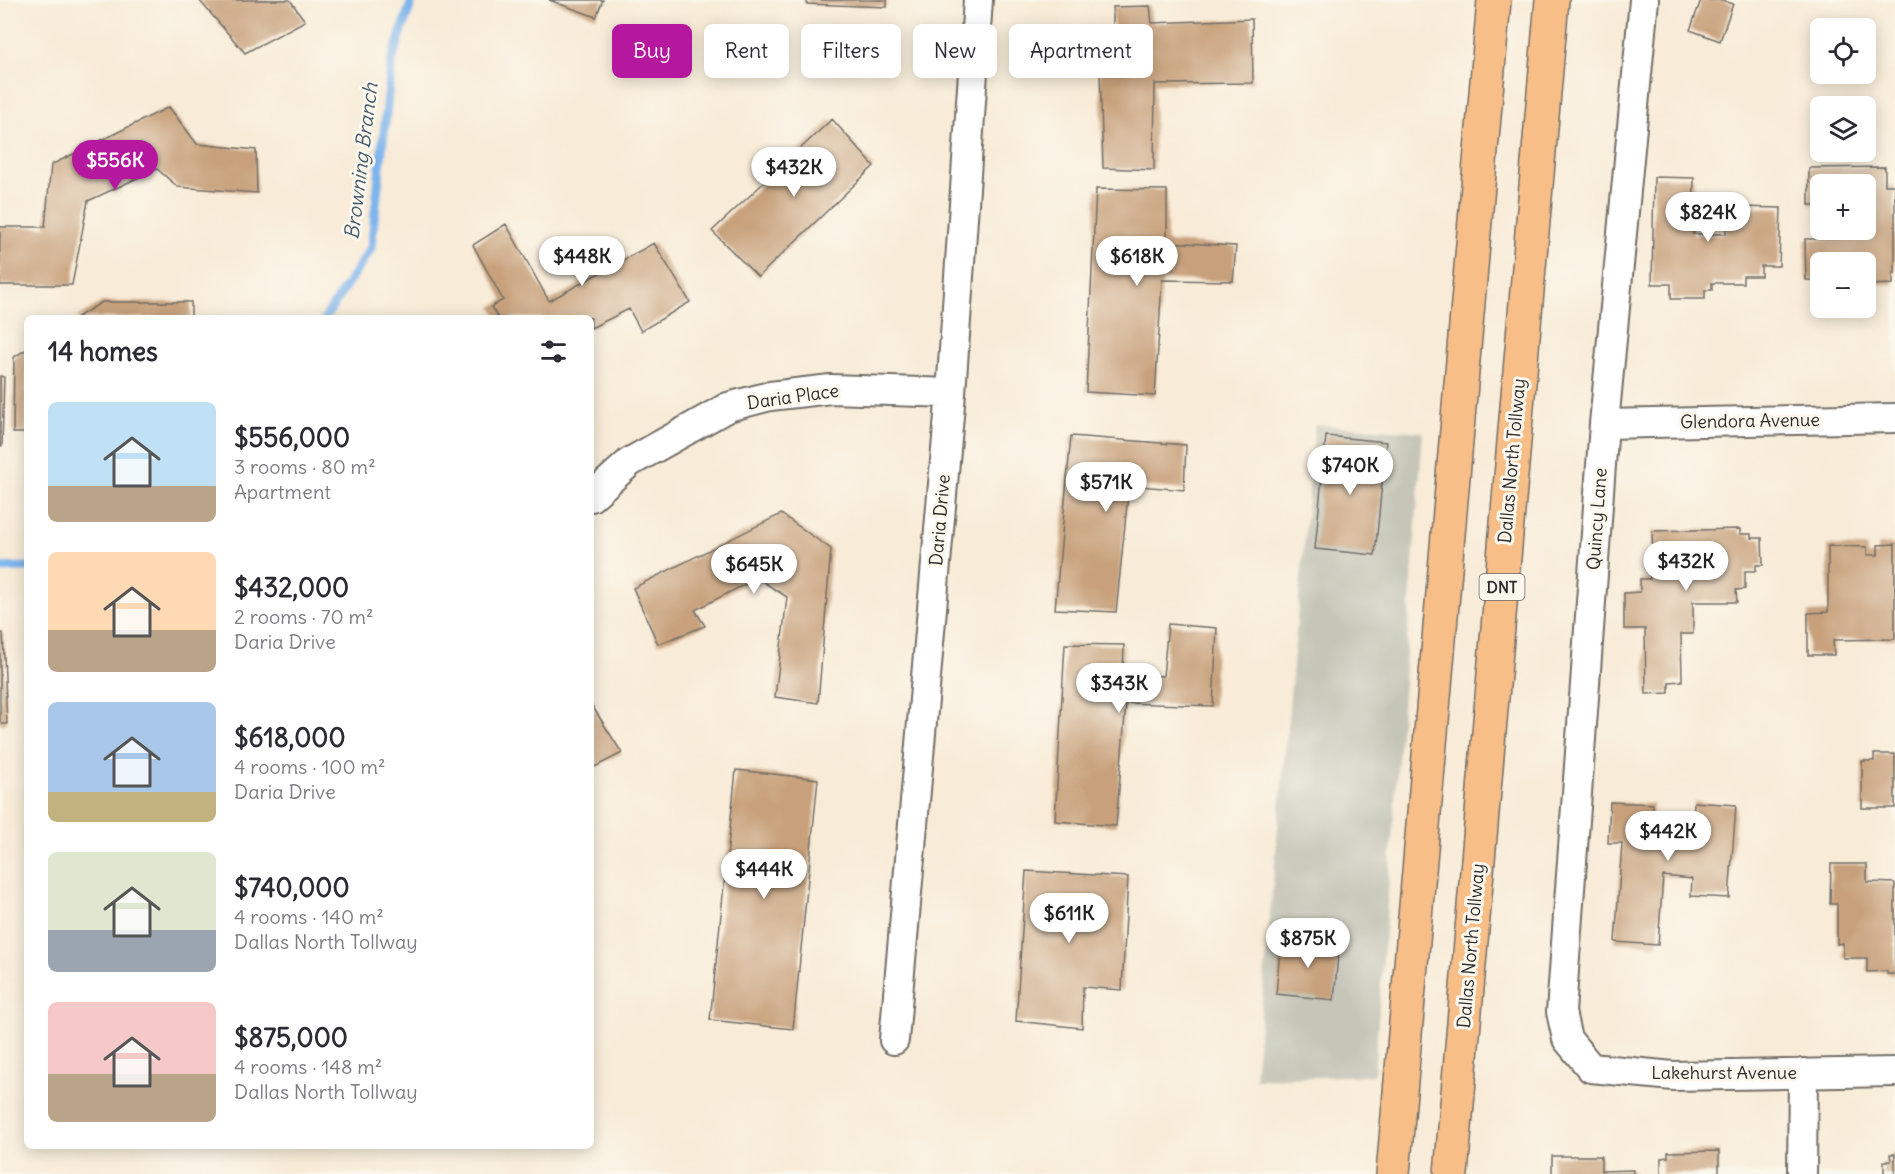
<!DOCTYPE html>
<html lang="en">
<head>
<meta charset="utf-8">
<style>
  :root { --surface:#fff; --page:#f2f2f3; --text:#2b2b33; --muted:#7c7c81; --accent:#b5179e }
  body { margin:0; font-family:Delius,sans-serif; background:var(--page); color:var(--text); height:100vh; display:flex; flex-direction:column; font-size:22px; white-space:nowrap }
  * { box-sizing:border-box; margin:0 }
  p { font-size:20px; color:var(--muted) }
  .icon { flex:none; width:33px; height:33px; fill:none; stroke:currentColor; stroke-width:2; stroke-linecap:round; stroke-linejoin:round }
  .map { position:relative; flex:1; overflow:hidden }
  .sheet { position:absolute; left:24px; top:315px; width:570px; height:834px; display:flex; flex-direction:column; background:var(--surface); border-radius:9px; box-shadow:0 3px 15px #0003 }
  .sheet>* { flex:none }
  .hud { position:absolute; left:612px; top:24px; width:570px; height:54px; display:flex; gap:12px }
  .fabs { position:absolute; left:1810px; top:18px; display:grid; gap:12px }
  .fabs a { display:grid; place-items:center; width:66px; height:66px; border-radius:9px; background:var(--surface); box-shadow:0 3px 15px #0003; font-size:30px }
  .price { position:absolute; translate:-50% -51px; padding:0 14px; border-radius:21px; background:#fff; color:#222; font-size:20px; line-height:39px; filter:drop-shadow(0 2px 3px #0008) }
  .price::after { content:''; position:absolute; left:50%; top:36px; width:18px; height:14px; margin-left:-9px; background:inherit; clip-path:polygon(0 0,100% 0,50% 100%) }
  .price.selected { background:var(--accent); color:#fff }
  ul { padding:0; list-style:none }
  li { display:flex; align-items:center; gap:18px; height:150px; padding:0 24px }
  li span { display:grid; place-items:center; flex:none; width:168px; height:120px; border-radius:9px; color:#555 }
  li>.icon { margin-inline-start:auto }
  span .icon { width:72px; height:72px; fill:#fffc; stroke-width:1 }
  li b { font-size:26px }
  h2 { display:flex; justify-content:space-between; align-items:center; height:72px; padding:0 24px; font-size:26px }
  .pill { padding:0 21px; border-radius:9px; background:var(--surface); box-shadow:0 3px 15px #0003; font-size:21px; line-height:54px }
  .pill.selected { background:var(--accent); color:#fff }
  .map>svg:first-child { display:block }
  .industrial { fill:#c5c5b8 }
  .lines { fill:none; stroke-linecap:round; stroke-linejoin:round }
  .stream { stroke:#7cb4ec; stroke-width:9 }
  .building { fill:#c8a17c }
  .minor-casing { stroke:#736e67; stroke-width:32 }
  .motorway-casing { stroke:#736e67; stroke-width:36 }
  .minor { stroke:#fff; stroke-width:28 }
  .motorway { stroke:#f7be88; stroke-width:33 }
  .labels { text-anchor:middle; stroke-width:6; stroke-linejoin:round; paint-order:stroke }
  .shield { fill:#fbf7ec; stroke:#696865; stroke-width:1.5 }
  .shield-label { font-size:16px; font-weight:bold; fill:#2b2b2b }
  .street-label { font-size:18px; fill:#2b2b2b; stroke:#fbf7ec }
  .water-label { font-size:20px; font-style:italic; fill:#475b6f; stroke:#fbf7ec }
</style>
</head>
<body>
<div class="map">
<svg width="1895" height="1174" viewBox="0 0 1895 1174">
  <rect width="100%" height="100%" fill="#fbf7ec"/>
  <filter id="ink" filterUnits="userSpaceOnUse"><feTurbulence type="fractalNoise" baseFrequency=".0167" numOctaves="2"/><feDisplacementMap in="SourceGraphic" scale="12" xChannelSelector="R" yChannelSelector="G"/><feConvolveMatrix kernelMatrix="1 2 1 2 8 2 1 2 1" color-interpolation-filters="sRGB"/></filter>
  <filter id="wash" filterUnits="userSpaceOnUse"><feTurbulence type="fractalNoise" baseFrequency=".008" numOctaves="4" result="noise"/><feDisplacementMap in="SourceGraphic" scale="24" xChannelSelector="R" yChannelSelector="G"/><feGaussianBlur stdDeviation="1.35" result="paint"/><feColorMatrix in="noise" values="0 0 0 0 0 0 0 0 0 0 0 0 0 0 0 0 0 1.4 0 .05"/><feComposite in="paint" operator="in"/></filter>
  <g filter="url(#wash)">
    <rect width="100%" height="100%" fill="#f8ebd7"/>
    <path class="industrial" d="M 1315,425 L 1423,432 L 1374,1075 L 1255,1079 Z"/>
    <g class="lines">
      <path class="stream" d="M 325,318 L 371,248 L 392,60 L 412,0
        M 0,568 L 27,567"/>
    </g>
    <g id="blocks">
      <path class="building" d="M 199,0 L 290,0 L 305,21 L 245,53 Z
        M 549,0 L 603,0 L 596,17 Z
        M 807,0 L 887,0 L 887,7 L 807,4 Z
        M 1701,0 L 1722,0 L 1733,4 L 1720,41 L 1690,30 Z
        M 1150,6 L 1152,23 L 1252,19 L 1253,83 L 1155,84 L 1154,170 L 1103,168 L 1099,38 L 1113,38 L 1113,7 Z
        M 169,107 L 197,144 L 256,150 L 257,193 L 178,187 L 157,169 L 88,201 L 72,285 L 0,285 L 0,227 L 45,227 L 51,165 Z
        M 832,119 L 874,166 L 758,277 L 712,231 Z
        M 1885,167 L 1885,185 L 1895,185 L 1895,273 L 1893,273 L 1893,284 L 1866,285 L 1866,262 L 1821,262 L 1821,280 L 1806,280 L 1805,239 L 1839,239 L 1839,230 L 1866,230 L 1866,184 L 1821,184 L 1821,205 L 1809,205 L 1809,168 Z
        M 1654,177 L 1694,178 L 1693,234 L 1726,234 L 1726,225 L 1737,226 L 1738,207 L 1781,208 L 1779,266 L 1761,266 L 1761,276 L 1743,276 L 1743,283 L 1712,283 L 1712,290 L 1705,290 L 1705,299 L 1671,299 L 1671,284 L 1652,284 Z
        M 1096,189 L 1167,190 L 1167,242 L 1236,246 L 1233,281 L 1162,280 L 1155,396 L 1086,392 Z
        M 506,224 L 549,301 L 654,243 L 690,302 L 641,331 L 629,309 L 591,328 L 591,318 L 498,318 L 491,307 L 503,300 L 473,245 Z
        M 102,302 L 191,302 L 191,318 L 76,318 Z
        M 27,349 L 27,433 L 13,433 L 14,357 Z
        M 0,376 L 4,377 L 2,446 L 0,446 Z
        M 1071,436 L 1186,445 L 1184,490 L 1129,485 L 1116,612 L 1055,609 Z
        M 1326,436 L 1386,442 L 1375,555 L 1315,549 Z
        M 781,514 L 831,549 L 818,703 L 775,697 L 787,597 L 757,578 L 695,610 L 705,626 L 658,644 L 633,588 Z
        M 1740,529 L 1740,534 L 1751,534 L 1751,538 L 1762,538 L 1763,565 L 1756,565 L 1756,571 L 1745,571 L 1745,589 L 1736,590 L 1737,602 L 1693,602 L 1693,634 L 1681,634 L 1682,681 L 1669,682 L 1669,693 L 1646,694 L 1645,629 L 1624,629 L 1624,593 L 1640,592 L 1640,579 L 1650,579 L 1650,568 L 1653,568 L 1652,531 Z
        M 1895,544 L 1895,639 L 1833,640 L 1834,655 L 1808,655 L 1808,613 L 1828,612 L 1828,546 L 1867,547 L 1867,555 L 1878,555 L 1878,545 Z
        M 1168,624 L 1217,628 L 1213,706 L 1126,703 L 1116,826 L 1055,821 L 1065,644 L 1124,645 L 1123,674 L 1163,676 Z
        M 0,633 L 3,633 L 7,724 L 0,724 Z
        M 591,704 L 622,753 L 591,769 Z
        M 1874,754 L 1895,754 L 1895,808 L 1862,808 L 1862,761 L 1874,761 Z
        M 736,770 L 818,779 L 793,1029 L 710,1020 Z
        M 1610,802 L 1653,804 L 1652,822 L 1693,825 L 1694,802 L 1736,805 L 1729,898 L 1691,896 L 1692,879 L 1663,876 L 1658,945 L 1615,942 L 1622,843 L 1608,843 Z
        M 1831,864 L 1867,864 L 1867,882 L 1895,883 L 1895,974 L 1887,974 L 1887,971 L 1867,972 L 1867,958 L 1843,958 L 1843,943 L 1837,944 L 1837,904 L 1830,904 Z
        M 1026,871 L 1128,877 L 1122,990 L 1083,987 L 1082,1028 L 1016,1021 Z
        M 1281,938 L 1339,944 L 1334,1000 L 1276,994 Z
        M 1719,1151 L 1719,1174 L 1661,1174 L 1661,1158 L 1668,1157 L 1668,1152 Z
        M 1890,1154 L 1895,1154 L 1895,1174 L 1884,1174 L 1884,1161 L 1891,1161 Z
        M 1552,1156 L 1601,1156 L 1601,1171 L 1633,1170 L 1633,1174 L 1552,1174 Z"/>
    </g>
  </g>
  <g filter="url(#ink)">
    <use href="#blocks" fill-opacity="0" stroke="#736e67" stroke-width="1.5"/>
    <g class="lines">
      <g class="minor-casing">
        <path id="minor" d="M 1644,0 L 1604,424 L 1561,1012 L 1567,1039 L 1591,1068 L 1673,1076 L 1895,1072
          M 1604,424 L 1895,418
          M 591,497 L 630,462 L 728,407 L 770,396 L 831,389 L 951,393
          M 894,1040 L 951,393 L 978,0
          M 1802,1174 L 1803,1073"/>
      </g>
      <g class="motorway-casing">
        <path id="motorway" d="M 1393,1174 L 1494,0
          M 1451,1174 L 1552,0"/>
      </g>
      <use href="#minor" class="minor"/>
      <use href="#motorway" class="motorway"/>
    </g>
  </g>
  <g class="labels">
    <rect class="shield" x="1479.5" y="574" width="45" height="26" rx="4.5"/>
    <g class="shield-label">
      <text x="1502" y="593">DNT</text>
    </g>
    <g class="street-label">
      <text transform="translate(793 397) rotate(-8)" y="6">Daria Place</text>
      <text transform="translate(1750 421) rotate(-1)" y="6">Glendora Avenue</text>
      <text transform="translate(1512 461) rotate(-85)" y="6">Dallas North Tollway</text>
      <text transform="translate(1597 519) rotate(-86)" y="6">Quincy Lane</text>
      <text transform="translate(940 520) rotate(-85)" y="6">Daria Drive</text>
      <text transform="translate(1471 946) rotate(-85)" y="6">Dallas North Tollway</text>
      <text x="1724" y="1079">Lakehurst Avenue</text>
    </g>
    <g class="water-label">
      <text transform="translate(361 161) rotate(-83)" y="7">Browning Branch</text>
    </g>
  </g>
</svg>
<div class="fabs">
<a><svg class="icon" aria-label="locate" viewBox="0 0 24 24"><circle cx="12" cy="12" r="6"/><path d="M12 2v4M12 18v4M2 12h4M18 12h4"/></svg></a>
<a><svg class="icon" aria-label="layers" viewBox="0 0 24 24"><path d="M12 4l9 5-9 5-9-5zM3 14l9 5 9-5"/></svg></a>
<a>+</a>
<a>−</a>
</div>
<b class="price selected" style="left:115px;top:191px">$556K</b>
<b class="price" style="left:794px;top:198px">$432K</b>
<b class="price" style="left:1708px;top:243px">$824K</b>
<b class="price" style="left:582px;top:287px">$448K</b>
<b class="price" style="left:1137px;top:287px">$618K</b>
<b class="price" style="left:1350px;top:496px">$740K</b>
<b class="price" style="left:1106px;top:513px">$571K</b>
<b class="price" style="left:1686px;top:592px">$432K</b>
<b class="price" style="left:754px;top:595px">$645K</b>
<b class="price" style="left:1119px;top:714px">$343K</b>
<b class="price" style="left:1668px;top:862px">$442K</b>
<b class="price" style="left:764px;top:900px">$444K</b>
<b class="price" style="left:1069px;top:944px">$611K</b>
<b class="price" style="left:1308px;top:969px">$875K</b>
<div class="hud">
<a class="pill selected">Buy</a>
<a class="pill">Rent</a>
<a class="pill">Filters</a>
<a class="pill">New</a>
<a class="pill">Apartment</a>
</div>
<section class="sheet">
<h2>14 homes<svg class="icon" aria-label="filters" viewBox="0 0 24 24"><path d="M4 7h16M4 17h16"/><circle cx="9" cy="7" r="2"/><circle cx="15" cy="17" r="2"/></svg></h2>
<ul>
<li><span style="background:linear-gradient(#bfe0f5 70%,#b9a48a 0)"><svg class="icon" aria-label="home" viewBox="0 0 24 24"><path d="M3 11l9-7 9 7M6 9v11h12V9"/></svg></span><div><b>$556,000</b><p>3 rooms · 80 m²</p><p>Apartment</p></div></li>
<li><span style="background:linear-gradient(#ffd9b3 65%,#b9a48a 0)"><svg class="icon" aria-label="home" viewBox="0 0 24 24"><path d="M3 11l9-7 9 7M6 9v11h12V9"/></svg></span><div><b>$432,000</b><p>2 rooms · 70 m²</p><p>Daria Drive</p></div></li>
<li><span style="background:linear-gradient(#a9c7e8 75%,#c2b280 0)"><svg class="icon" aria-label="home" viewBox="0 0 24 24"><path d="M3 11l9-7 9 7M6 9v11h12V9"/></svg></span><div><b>$618,000</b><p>4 rooms · 100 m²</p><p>Daria Drive</p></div></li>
<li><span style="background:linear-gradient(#dfe7d0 65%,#9aa5b1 0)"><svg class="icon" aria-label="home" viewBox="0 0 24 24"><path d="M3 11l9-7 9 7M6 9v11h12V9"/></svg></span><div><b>$740,000</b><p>4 rooms · 140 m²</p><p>Dallas North Tollway</p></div></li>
<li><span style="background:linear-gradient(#f6c9c9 60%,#b9a48a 0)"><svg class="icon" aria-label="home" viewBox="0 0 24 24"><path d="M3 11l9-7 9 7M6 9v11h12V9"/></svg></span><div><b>$875,000</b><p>4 rooms · 148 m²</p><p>Dallas North Tollway</p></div></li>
</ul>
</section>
</div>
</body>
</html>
